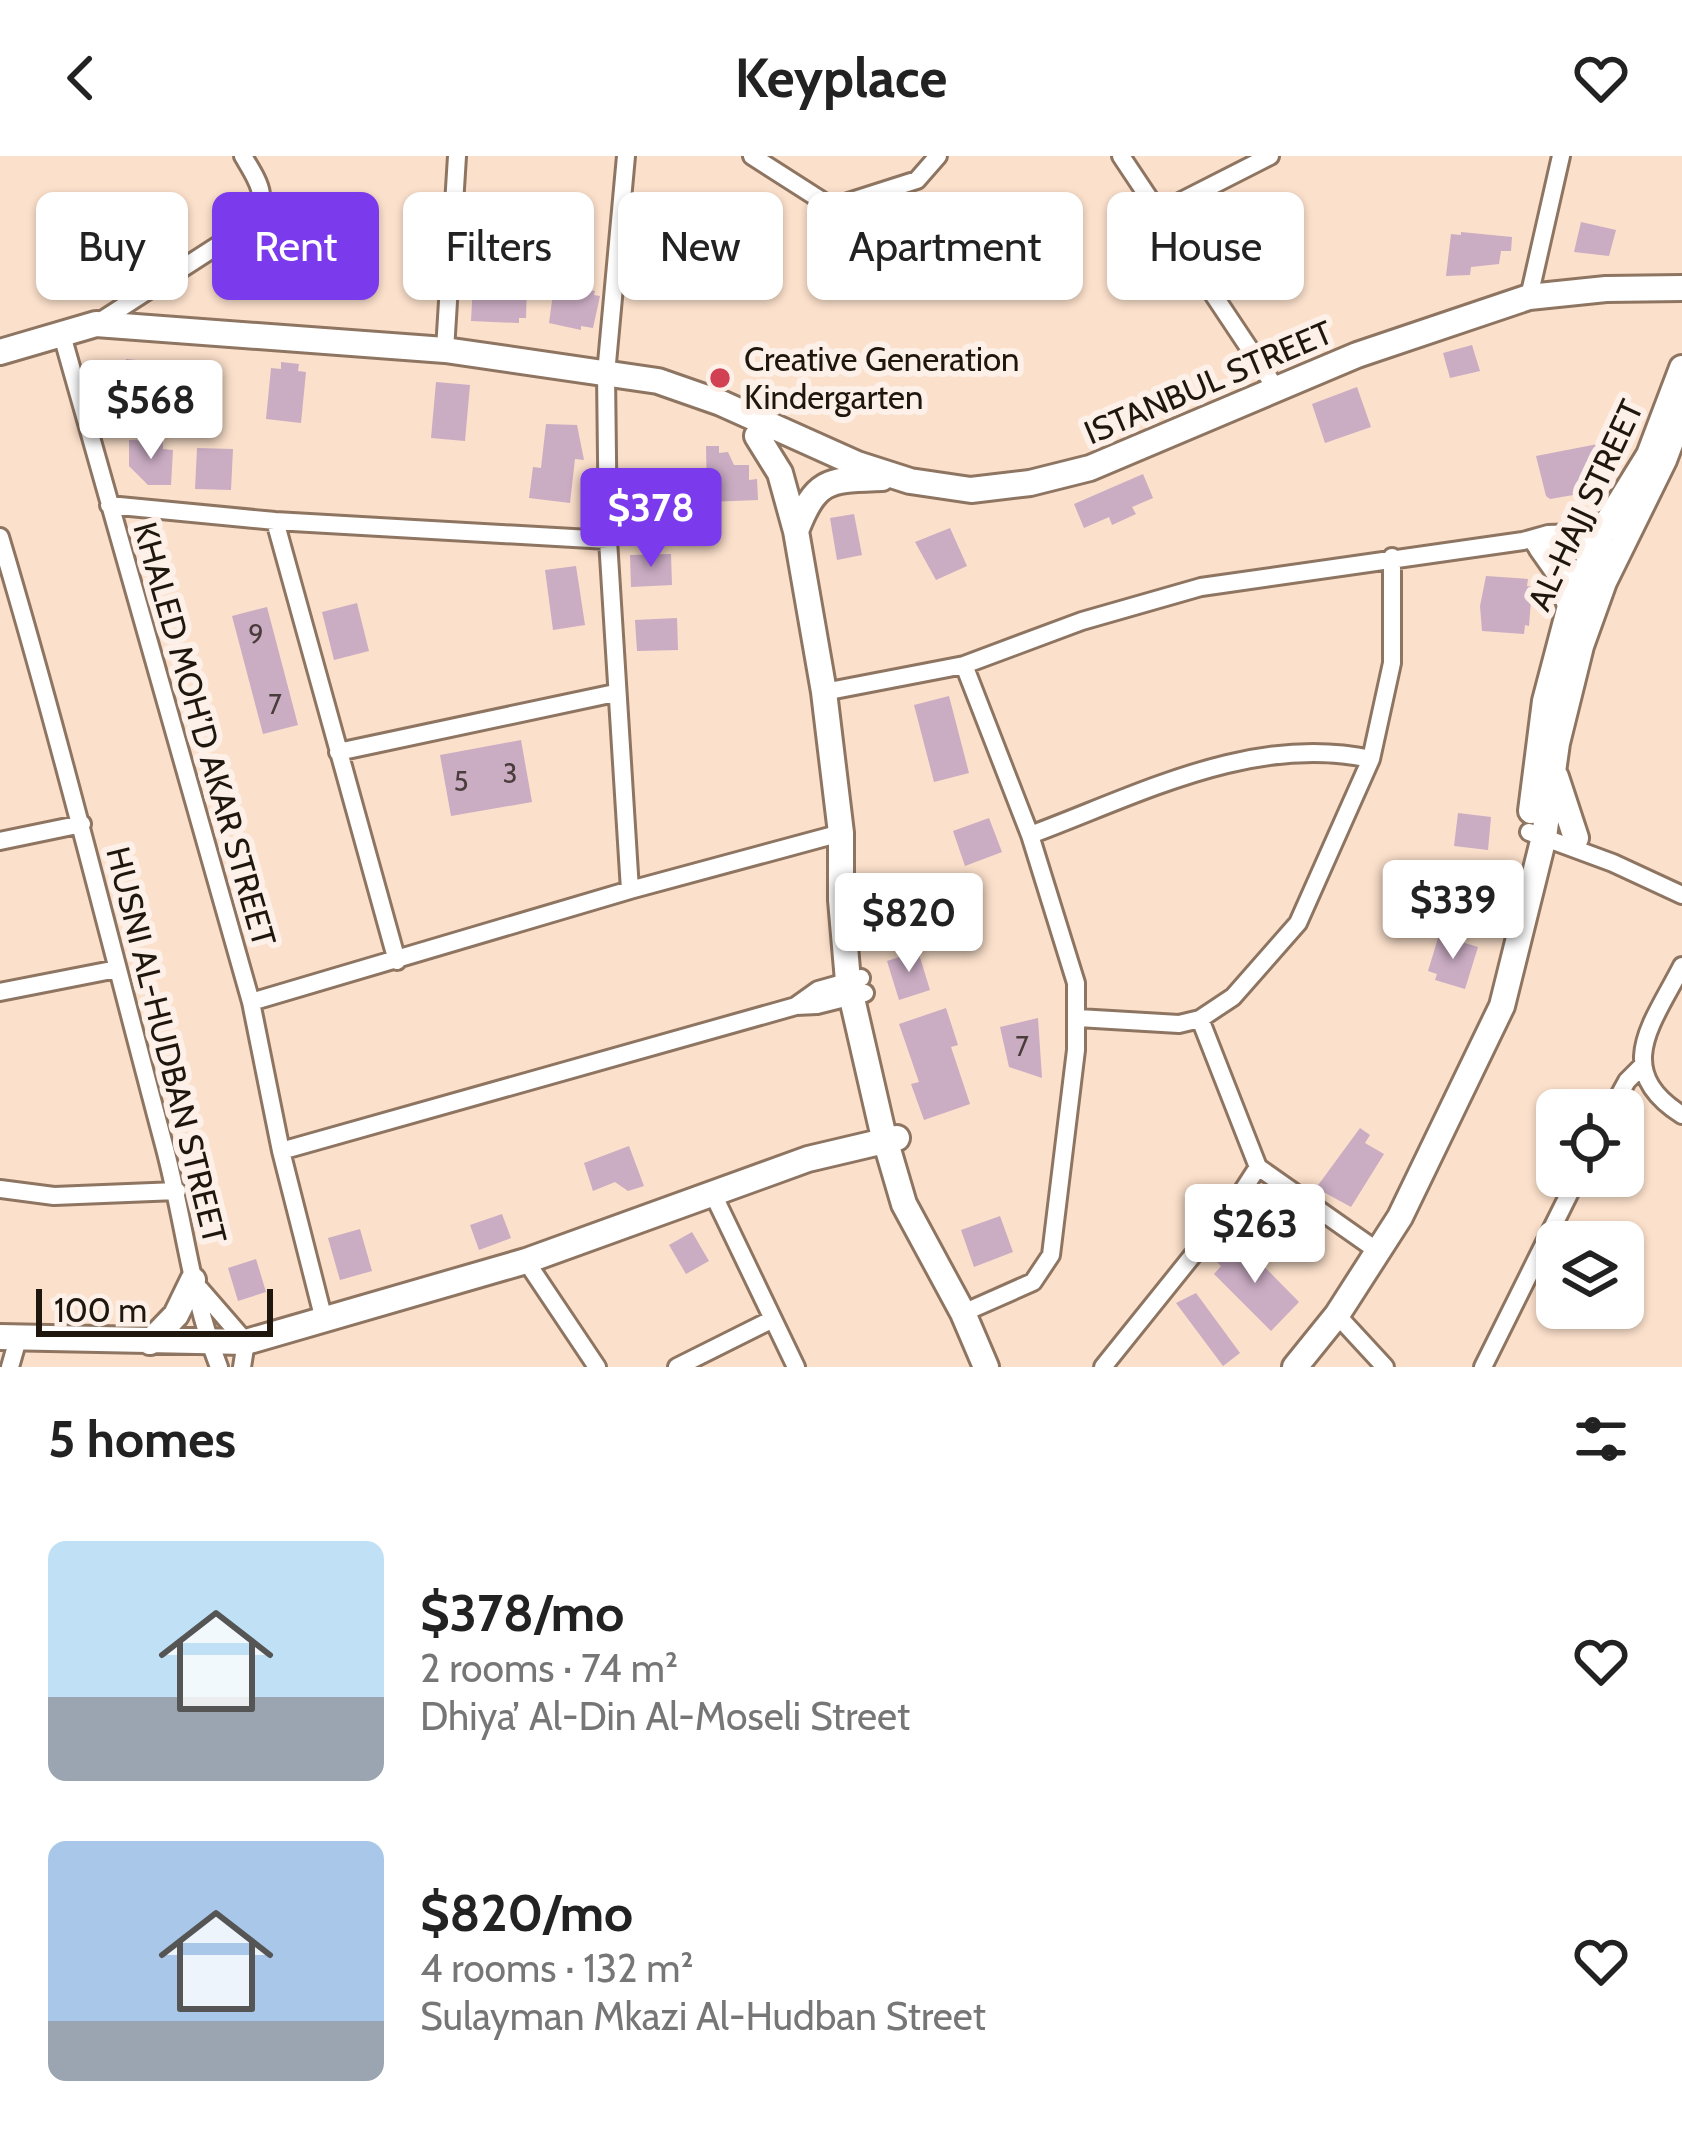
<!DOCTYPE html>
<html lang="en">
<head>
<meta charset="utf-8">
<style>
  :root { --surface:#fff; --page:#f6f6f6; --text:#222; --muted:#767676; --accent:#7c3aed }
  body { margin:0; font-family:Cabin,sans-serif; background:var(--page); color:var(--text); height:100vh; display:flex; flex-direction:column; font-size:45px; white-space:nowrap }
  * { box-sizing:border-box; margin:0 }
  p { font-size:39px; color:var(--muted) }
  .icon { flex:none; width:66px; height:66px; fill:none; stroke:currentColor; stroke-width:2; stroke-linecap:round; stroke-linejoin:round }
  .map { position:relative; height:1211px; overflow:hidden }
  .details { display:flex; flex-direction:column; background:var(--surface); flex:1 }
  .details>* { flex:none }
  .top-card { position:absolute; left:36px; top:36px; width:1611px; height:108px; display:flex; gap:24px }
  .tools { position:absolute; left:1536px; top:933px; display:grid; gap:24px }
  .tools a { display:grid; place-items:center; width:108px; height:108px; border-radius:18px; background:var(--surface); box-shadow:0 3px 9px #0004; font-size:60px }
  .scale { position:absolute; left:36px; bottom:30px; width:237px; box-sizing:border-box; padding-left:12px; border:6px solid #1f160e; border-top:0; font-size:33px; line-height:42px; white-space:nowrap; color:#1f160e; -webkit-text-stroke:9px #fcf0e8; paint-order:stroke }
  .price { position:absolute; translate:-50% -102px; padding:0 27px; border-radius:12px; background:#fff; color:#222; font-size:39px; line-height:78px; filter:drop-shadow(0 3px 6px #0008) }
  .price::after { content:''; position:absolute; left:50%; top:72px; width:36px; height:27px; margin-left:-18px; background:inherit; clip-path:polygon(0 0,100% 0,50% 100%) }
  .price.selected { background:var(--accent); color:#fff }
  ul { padding:0; list-style:none }
  li { display:flex; align-items:center; gap:36px; height:300px; padding:0 48px }
  li span { display:grid; place-items:center; flex:none; width:336px; height:240px; border-radius:18px; color:#555 }
  li>.icon { margin-inline-start:auto }
  span .icon { width:144px; height:144px; fill:#fffc; stroke-width:1 }
  li b { font-size:51px }
  h2 { display:flex; justify-content:space-between; align-items:center; height:144px; padding:0 48px; font-size:51px }
  .tag { padding:0 42px; border-radius:18px; background:var(--surface); box-shadow:0 3px 9px #0004; font-size:42px; line-height:108px }
  .tag.selected { background:var(--accent); color:#fff }
  header { display:flex; justify-content:space-between; align-items:center; height:156px; padding:0 48px; background:var(--surface); font-size:54px; font-weight:800 }
  .map>svg:first-child { display:block }
  .building { fill:#caacc3 }
  .lines { fill:none; stroke-linecap:round; stroke-linejoin:round }
  .street-casing { stroke:#8e7562; stroke-width:22 }
  .secondary-casing { stroke:#8e7562; stroke-width:30 }
  .street { stroke:#fff; stroke-width:16 }
  .secondary { stroke:#fff; stroke-width:24 }
  .poi-dot { fill:#d14153; stroke:#fcf0e8; stroke-width:4.5 }
  .labels { text-anchor:middle; stroke-width:12; stroke-linejoin:round; paint-order:stroke }
  .number-label { font-size:27px; fill:#4a3c3b }
  .poi-label { font-size:33px; fill:#1f160e; stroke:#fcf0e8; text-anchor:start }
  .street-label { font-size:33px; fill:#1f160e; stroke:#fcf0e8 }
</style>
</head>
<body>
<header><svg class="icon" aria-label="back" viewBox="0 0 24 24"><path d="M15 5l-7 7 7 7"/></svg>Keyplace<svg class="icon" aria-label="heart" viewBox="0 0 24 24"><path d="M12 20l-8-8c-3-5 5-10 8-4 3-6 11-1 8 4z"/></svg></header>
<div class="map">
<svg width="1682" height="1211" viewBox="0 0 1682 1211">
  <rect width="100%" height="100%" fill="#fbe0cb"/>
  <path class="building" d="M 1581,66 L 1616,74 L 1609,100 L 1574,96 Z
    M 1461,76 L 1512,81 L 1511,95 L 1501,95 L 1499,108 L 1471,111 L 1470,119 L 1446,120 L 1451,78 L 1461,79 Z
    M 101,89 L 116,122 L 71,137 L 58,108 Z
    M 473,127 L 527,129 L 526,162 L 519,162 L 519,167 L 471,165 Z
    M 554,130 L 595,135 L 594,139 L 600,140 L 593,172 L 581,170 L 581,174 L 549,167 Z
    M 1472,189 L 1480,215 L 1450,222 L 1443,197 Z
    M 126,203 L 146,205 L 146,259 L 106,255 L 110,223 L 113,223 L 119,208 L 125,209 Z
    M 281,206 L 299,208 L 298,215 L 306,216 L 301,267 L 266,263 L 271,212 L 281,213 Z
    M 436,226 L 470,229 L 465,285 L 431,282 Z
    M 1357,231 L 1371,271 L 1325,287 L 1312,248 Z
    M 546,268 L 577,269 L 584,304 L 575,303 L 570,347 L 529,342 L 533,311 L 541,312 Z
    M 129,284 L 163,285 L 163,293 L 173,294 L 171,329 L 148,329 L 129,310 Z
    M 1603,287 L 1606,301 L 1596,307 L 1596,328 L 1584,331 L 1585,337 L 1550,343 L 1546,340 L 1536,300 Z
    M 706,290 L 719,290 L 719,297 L 728,296 L 734,309 L 749,309 L 749,324 L 757,323 L 758,344 L 707,346 Z
    M 197,292 L 233,293 L 231,334 L 195,333 Z
    M 1143,318 L 1153,342 L 1132,351 L 1136,358 L 1112,369 L 1109,361 L 1084,372 L 1074,348 Z
    M 854,358 L 862,399 L 837,404 L 830,362 Z
    M 950,372 L 967,410 L 936,424 L 915,386 Z
    M 671,398 L 672,429 L 631,431 L 630,399 Z
    M 576,410 L 585,469 L 553,474 L 545,414 Z
    M 1486,420 L 1528,423 L 1527,430 L 1532,431 L 1529,470 L 1525,469 L 1524,478 L 1482,475 L 1480,450 Z
    M 357,447 L 369,495 L 334,504 L 322,456 Z
    M 267,451 L 298,569 L 263,578 L 232,460 Z
    M 677,462 L 678,494 L 637,495 L 635,464 Z
    M 949,540 L 969,617 L 934,626 L 914,549 Z
    M 521,584 L 532,646 L 451,660 L 440,599 Z
    M 1458,657 L 1491,661 L 1488,694 L 1454,690 Z
    M 989,662 L 1002,696 L 965,710 L 953,675 Z
    M 1439,779 L 1478,791 L 1465,833 L 1435,824 L 1437,818 L 1428,815 Z
    M 918,795 L 930,834 L 899,844 L 887,805 Z
    M 946,852 L 958,889 L 951,891 L 970,948 L 924,964 L 911,928 L 919,926 L 899,868 Z
    M 1038,862 L 1042,922 L 1009,911 L 1000,871 Z
    M 1360,972 L 1370,979 L 1365,987 L 1384,998 L 1351,1051 L 1316,1032 Z
    M 629,990 L 644,1030 L 628,1035 L 615,1026 L 593,1035 L 584,1007 Z
    M 502,1058 L 511,1082 L 479,1094 L 470,1069 Z
    M 1000,1060 L 1013,1096 L 974,1111 L 961,1074 Z
    M 360,1073 L 372,1115 L 340,1124 L 328,1082 Z
    M 692,1076 L 709,1105 L 686,1118 L 669,1089 Z
    M 1232,1087 L 1238,1094 L 1243,1089 L 1299,1146 L 1271,1175 L 1214,1118 L 1221,1110 L 1215,1104 Z
    M 256,1103 L 266,1136 L 238,1145 L 228,1112 Z
    M 1196,1137 L 1240,1197 L 1223,1210 L 1176,1147 Z"/>
  <g class="lines">
    <g class="street-casing">
      <path id="street" d="M 626,0 L 606,218 L 608,384 L 630,734
        M 752,0 L 827,48 L 842,48 L 917,24 L 938,0
        M 1121,0 L 1275,231
        M 1156,58 L 1270,0
        M 1529,141 L 1561,0
        M 96,168 L 248,70 C 272,43 259,27 243,0
        M 62,179 L 251,846 L 281,995 L 324,1164
        M 445,194 L 457,0
        M 109,349 L 275,365 L 608,384
        M 275,365 L 397,805
        M 0,381 C 60,582 110,786 164,989 C 184,1063 191,1140 219,1211
        M 1535,389 L 1599,393
        M 824,536 L 964,509 L 1082,465 L 1201,431 L 1523,385 L 1548,378 L 1608,376
        M 338,596 L 615,537
        M 1529,676 L 1613,707 L 1682,739
        M 1030,679 C 1138,639 1253,577 1371,603
        M 0,685 L 82,668
        M 1682,810 C 1653,867 1611,914 1682,959
        M 0,836 L 117,813
        M 251,846 L 630,734 L 841,677
        M 797,849 L 818,834 L 861,822
        M 1078,862 L 1179,868 L 1200,863 L 1233,841 L 1298,767 L 1371,603 L 1392,507 L 1392,401
        M 1611,954 L 1627,925 L 1642,910
        M 281,995 L 796,850 L 817,849 L 865,837
        M 1258,1011 L 1379,1096
        M 0,1033 L 54,1040 L 177,1035
        M 712,1036 L 796,1211
        M 526,1105 L 597,1211
        M 200,1133 L 246,1186 L 242,1211
        M 963,1157 L 1033,1126 L 1051,1099 L 1076,894 L 1076,827 L 1030,679 L 964,509
        M 1337,1159 L 1385,1211
        M 10,1211 L 18,1183
        M 677,1211 L 771,1164
        M 1103,1211 L 1234,1048 L 1258,1011 L 1200,863
        M 1483,1211 L 1578,1020"/>
    </g>
    <g class="secondary-casing">
      <path id="secondary" d="M 0,196 L 96,168 L 445,194 L 658,225 L 721,247 L 857,308 L 910,325 L 971,334 L 1030,327 L 1090,312 L 1357,199 L 1529,141 L 1606,133 L 1682,132
        M 757,280 L 780,317 L 796,375 L 824,536 L 841,677 L 841,744 L 848,825 L 882,973 L 904,1048 L 963,1157 L 986,1211
        M 796,375 C 816,322 829,324 882,322
        M 1541,391 L 1560,418 L 1570,450
        M 1556,621 L 1576,682
        M 1531,655 L 1545,545 L 1570,450 L 1602,375 L 1649,299 L 1682,212
        M 0,1181 L 246,1186 L 526,1105 L 808,1003 L 897,982
        M 150,1186 L 176,1159 L 193,1124
        M 1295,1211 L 1337,1159 L 1400,1061 L 1502,850 L 1544,681 L 1557,587 L 1581,490 L 1604,426 L 1664,304 L 1682,256"/>
    </g>
    <use href="#street" class="street"/>
    <use href="#secondary" class="secondary"/>
  </g>
  <circle class="poi-dot" cx="720" cy="222" r="12"/>
  <g class="labels">
    <g class="number-label">
      <text x="256" y="488">9</text>
      <text x="275" y="558">7</text>
      <text x="510" y="627">3</text>
      <text x="461" y="635">5</text>
      <text x="1022" y="900">7</text>
    </g>
    <g class="poi-label">
      <text x="744" y="215">Creative Generation<tspan x="744" dy="38">Kindergarten</tspan></text>
    </g>
    <g class="street-label">
      <text transform="translate(1208 226) rotate(-23)" y="12">ISTANBUL STREET</text>
      <text transform="translate(1585 349) rotate(-65)" y="12">AL-HAJJ STREET</text>
      <text transform="translate(205 578) rotate(74)" y="12">KHALED MOH’D AKAR STREET</text>
      <text transform="translate(167 889) rotate(76)" y="12">HUSNI AL-HUDBAN STREET</text>
    </g>
  </g>
</svg>
<div class="tools">
<a><svg class="icon" aria-label="locate" viewBox="0 0 24 24"><circle cx="12" cy="12" r="6"/><path d="M12 2v4M12 18v4M2 12h4M18 12h4"/></svg></a>
<a><svg class="icon" aria-label="layers" viewBox="0 0 24 24"><path d="M12 4l9 5-9 5-9-5zM3 14l9 5 9-5"/></svg></a>
</div>
<div class="scale">100 m</div>
<b class="price" style="left:151px;top:306px">$568</b>
<b class="price selected" style="left:651px;top:414px">$378</b>
<b class="price" style="left:1453px;top:806px">$339</b>
<b class="price" style="left:909px;top:819px">$820</b>
<b class="price" style="left:1255px;top:1130px">$263</b>
<div class="top-card">
<a class="tag">Buy</a>
<a class="tag selected">Rent</a>
<a class="tag">Filters</a>
<a class="tag">New</a>
<a class="tag">Apartment</a>
<a class="tag">House</a>
</div>
</div>
<section class="details">
<h2>5 homes<svg class="icon" aria-label="filters" viewBox="0 0 24 24"><path d="M4 7h16M4 17h16"/><circle cx="9" cy="7" r="2"/><circle cx="15" cy="17" r="2"/></svg></h2>
<ul>
<li><span style="background:linear-gradient(#bfe0f5 65%,#9aa5b1 0)"><svg class="icon" aria-label="home" viewBox="0 0 24 24"><path d="M3 11l9-7 9 7M6 9v11h12V9"/></svg></span><div><b>$378/mo</b><p>2 rooms · 74 m²</p><p>Dhiya’ Al-Din Al-Moseli Street</p></div><svg class="icon" aria-label="heart" viewBox="0 0 24 24"><path d="M12 20l-8-8c-3-5 5-10 8-4 3-6 11-1 8 4z"/></svg></li>
<li><span style="background:linear-gradient(#a9c7e8 75%,#9aa5b1 0)"><svg class="icon" aria-label="home" viewBox="0 0 24 24"><path d="M3 11l9-7 9 7M6 9v11h12V9"/></svg></span><div><b>$820/mo</b><p>4 rooms · 132 m²</p><p>Sulayman Mkazi Al-Hudban Street</p></div><svg class="icon" aria-label="heart" viewBox="0 0 24 24"><path d="M12 20l-8-8c-3-5 5-10 8-4 3-6 11-1 8 4z"/></svg></li>
</ul>
</section>
</body>
</html>
